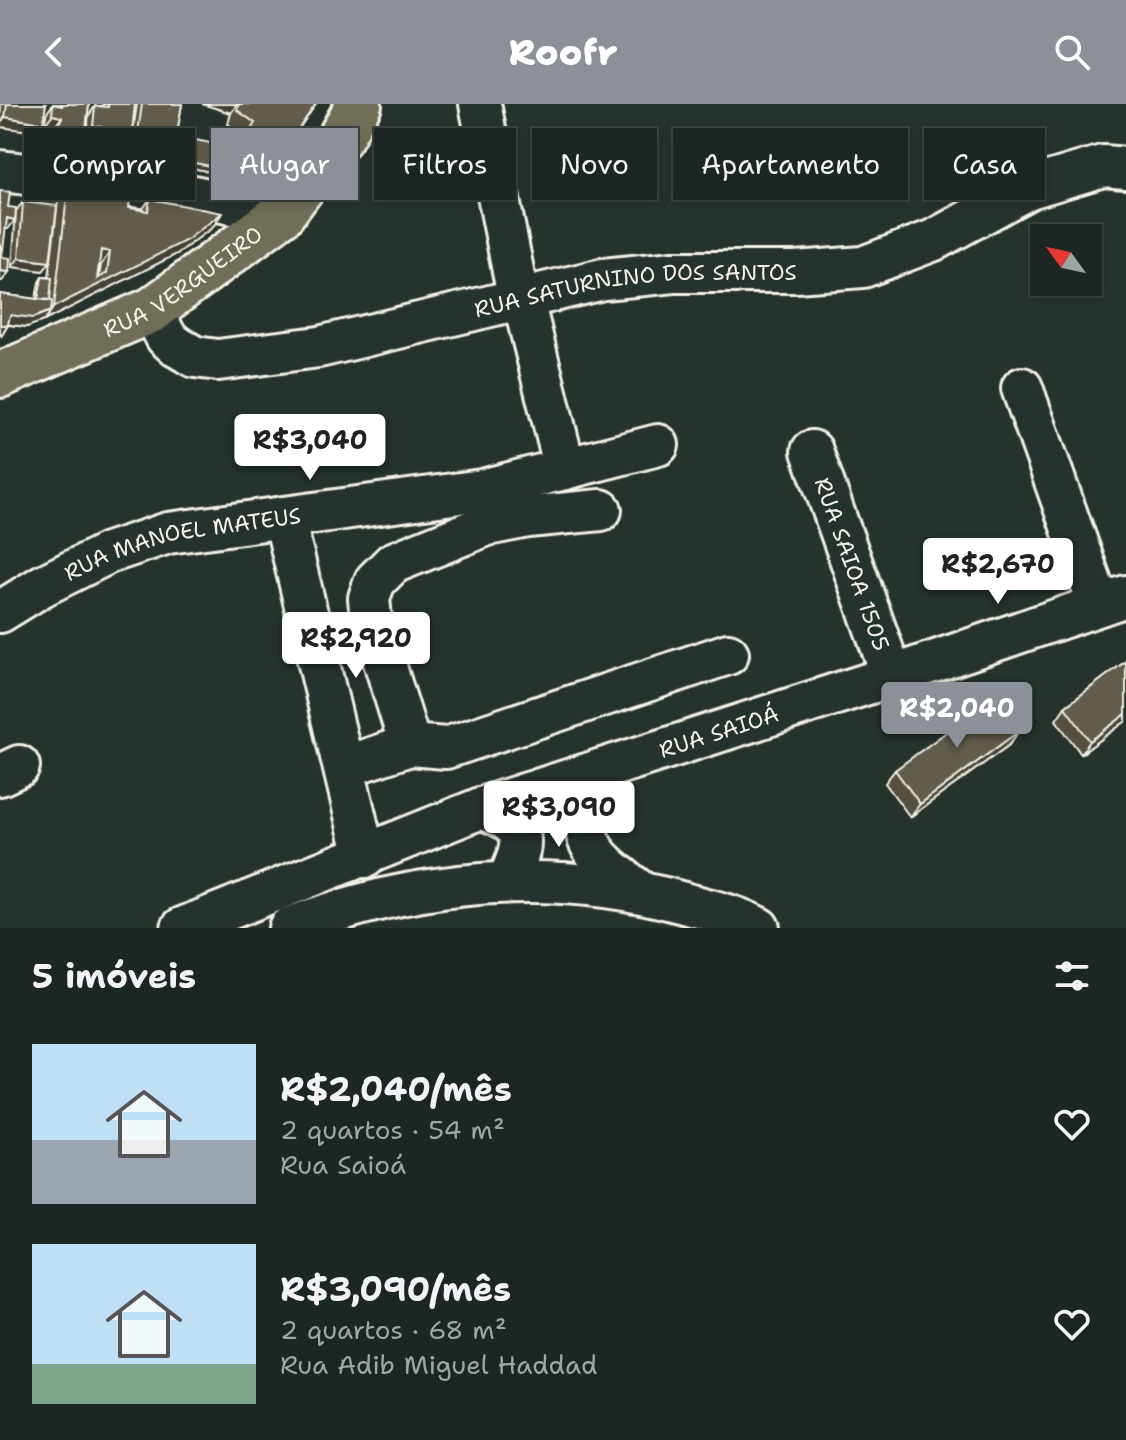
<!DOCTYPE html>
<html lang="pt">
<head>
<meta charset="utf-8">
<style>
  :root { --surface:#1c2622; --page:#252e2a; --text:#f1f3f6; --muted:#a0a5a5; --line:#3a4340; --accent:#8c9099 }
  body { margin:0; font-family:"Shantell Sans",sans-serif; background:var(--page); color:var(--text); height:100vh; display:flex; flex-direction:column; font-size:30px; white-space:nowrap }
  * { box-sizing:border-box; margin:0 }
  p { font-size:26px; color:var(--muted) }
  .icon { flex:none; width:44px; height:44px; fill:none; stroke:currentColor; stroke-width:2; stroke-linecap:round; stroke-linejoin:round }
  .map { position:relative; height:824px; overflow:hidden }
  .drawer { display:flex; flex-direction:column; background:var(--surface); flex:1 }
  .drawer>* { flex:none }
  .guide { position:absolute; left:24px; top:24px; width:1078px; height:72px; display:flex; gap:16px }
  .needle { width:52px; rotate:303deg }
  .tools { position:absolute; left:1030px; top:120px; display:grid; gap:16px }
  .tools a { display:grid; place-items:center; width:72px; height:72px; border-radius:0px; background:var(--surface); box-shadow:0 4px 12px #0003,0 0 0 2px var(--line); font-size:40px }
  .price { position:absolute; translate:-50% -68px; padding:0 18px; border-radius:8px; background:#fff; color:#222; font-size:26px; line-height:52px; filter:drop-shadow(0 2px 4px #0008) }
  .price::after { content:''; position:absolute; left:50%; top:48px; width:24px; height:18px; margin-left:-12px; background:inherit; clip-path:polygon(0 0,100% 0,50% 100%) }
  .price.selected { background:var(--accent); color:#fff }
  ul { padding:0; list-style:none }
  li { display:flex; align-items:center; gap:24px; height:200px; padding:0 32px }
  li span { display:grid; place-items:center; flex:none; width:224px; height:160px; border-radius:0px; color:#555 }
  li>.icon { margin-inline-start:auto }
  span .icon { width:96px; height:96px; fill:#fffc; stroke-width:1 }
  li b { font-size:34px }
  h2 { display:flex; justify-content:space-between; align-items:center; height:96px; padding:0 32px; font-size:34px }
  .pill { padding:0 28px; border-radius:0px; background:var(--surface); box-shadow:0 4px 12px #0003,0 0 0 2px var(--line); font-size:28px; line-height:72px }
  .pill.selected { background:var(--accent); color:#fff }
  header { display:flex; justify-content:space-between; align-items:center; height:104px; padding:0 32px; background:var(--accent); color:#fff; font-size:36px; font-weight:800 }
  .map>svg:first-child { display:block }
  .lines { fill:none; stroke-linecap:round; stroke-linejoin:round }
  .minor-casing { stroke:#f4f1e8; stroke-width:46 }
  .major-casing { stroke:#f4f1e8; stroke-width:50 }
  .minor { stroke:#26332d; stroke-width:40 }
  .major { stroke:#716e59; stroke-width:44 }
  .wall { fill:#544f40; stroke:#f4f1e8; stroke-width:2; fill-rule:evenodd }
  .shaded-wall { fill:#454034; stroke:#f4f1e8; stroke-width:2 }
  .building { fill:#625c4b; stroke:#f4f1e8; stroke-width:2; fill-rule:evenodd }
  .labels { text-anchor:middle; stroke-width:8; stroke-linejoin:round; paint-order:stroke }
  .street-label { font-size:22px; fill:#f4f1e8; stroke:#26332d }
</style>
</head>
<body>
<header><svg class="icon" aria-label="back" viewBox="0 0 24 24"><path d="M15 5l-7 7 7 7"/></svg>Roofr<svg class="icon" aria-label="search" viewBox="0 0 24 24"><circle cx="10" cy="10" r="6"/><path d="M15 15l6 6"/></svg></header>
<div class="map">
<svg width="1126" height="824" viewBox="0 0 1126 824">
  <rect width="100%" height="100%" fill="#26332d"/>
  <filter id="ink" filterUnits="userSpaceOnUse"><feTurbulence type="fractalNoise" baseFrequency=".0125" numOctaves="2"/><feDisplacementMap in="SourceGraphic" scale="16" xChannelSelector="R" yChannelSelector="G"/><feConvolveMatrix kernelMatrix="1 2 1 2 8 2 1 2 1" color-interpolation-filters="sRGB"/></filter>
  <g filter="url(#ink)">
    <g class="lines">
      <g class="minor-casing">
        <g id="minor">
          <path d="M 480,0 L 519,197 L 526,208 L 565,365"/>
          <path d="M 0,67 L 159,85 L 282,110"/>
          <path id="s1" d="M 152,206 L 166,233 L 176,242 L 195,253 L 218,256 L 319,243 L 603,175 L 674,168 L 795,168 L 863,163 L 934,136 L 1029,84 L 1103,62 L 1126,64"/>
          <path d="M 1022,284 L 1099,501"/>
          <path id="s2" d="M 812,347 L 892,572"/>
          <path d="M 601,406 L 528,413 L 487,421 L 393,459 L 375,477 L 369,494 L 371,515 L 410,641 L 446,644 L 728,550"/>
          <path d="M 284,413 L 365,753"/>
          <path id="s3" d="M 0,508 L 42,482 L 108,449 L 168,429 L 482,386 L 658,341"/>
          <path d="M 344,663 L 410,641"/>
          <path d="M 599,666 C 574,735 583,745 641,788"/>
          <path d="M 0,671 L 19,662"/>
          <path d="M 481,704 C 526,720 528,734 508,776"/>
          <path id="s4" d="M 182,824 L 481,704 L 892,572 L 1126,492"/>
          <path d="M 289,824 C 416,775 551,763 684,799 C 710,806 735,811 759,824"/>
        </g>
      </g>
      <g class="major-casing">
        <g id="major">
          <path id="s5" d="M 0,271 L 152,206 L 282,110 L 341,32 L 359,0"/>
        </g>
      </g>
      <use href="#minor" class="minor"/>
      <use href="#major" class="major"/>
    </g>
    <path class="wall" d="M 1,0 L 46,0 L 37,28 L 0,23 Z
      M 53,0 L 89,0 L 86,25 L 79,35 L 54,31 L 55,22 L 45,21 L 46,10 Z
      M 103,0 L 134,0 L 132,34 L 137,0 L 182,0 L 176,35 L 173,39 L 174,55 L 171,60 L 133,57 L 135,39 L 131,38 L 124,57 L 93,53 L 96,33 L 86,32 L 89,11 L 95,2 L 102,2 Z
      M 203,0 L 316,0 L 271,64 L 239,42 L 246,32 L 228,20 L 231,9 Z
      M 196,36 L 219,64 L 215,69 L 188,63 L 193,40 Z
      M 68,84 L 129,104 L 142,106 L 150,95 L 213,123 L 177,150 L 44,216 L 27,223 L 8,221 L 2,231 L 0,190 L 36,195 L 39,178 L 42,173 L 49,173 L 58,97 ZM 99,161 L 101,161 L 99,174 L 97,175 Z
      M 23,98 L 50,158 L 43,167 L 12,163 L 16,107 Z
      M 1126,557 L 1126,617 L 1081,650 L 1056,616 L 1065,603 Z
      M 1009,641 L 910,713 L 885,679 L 895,666 Z"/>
    <path class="shaded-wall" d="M 202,0 L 237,0 L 231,9 Z
      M 52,11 L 62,13 L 55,22 L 45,21 Z
      M 5,13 L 43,19 L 37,28 L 0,23 L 0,20 Z
      M 60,21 L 86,25 L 79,35 L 54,31 Z
      M 93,22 L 102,23 L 96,33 L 86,32 Z
      M 138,29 L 176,35 L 170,44 L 138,34 L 135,39 L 131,38 Z
      M 100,44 L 130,47 L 124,57 L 93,53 Z
      M 136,53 L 174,55 L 171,60 L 133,57 Z
      M 191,58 L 219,64 L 215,69 L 188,63 Z
      M 222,109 L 213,123 L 177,150 L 44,217 L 54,203 Z
      M 7,114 L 15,116 L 8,125 L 0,124 Z
      M 101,146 L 110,148 L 101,161 L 92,160 Z
      M 19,154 L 50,158 L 43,167 L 12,163 Z
      M 0,167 L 9,168 L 2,177 L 0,177 Z
      M 51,207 L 44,217 L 27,223 L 3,220 L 10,211 Z
      M 0,221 L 8,221 L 2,231 L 0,231 Z
      M 1126,610 L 1126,617 L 1081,650 L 1090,637 Z
      M 1019,627 L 1009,641 L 910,713 L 920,700 Z"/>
    <path class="building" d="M 7,0 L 46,0 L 43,19 L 5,13 Z
      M 53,0 L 62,2 L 63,0 L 89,0 L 86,25 L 60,21 L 62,13 L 52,11 Z
      M 108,0 L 135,0 L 130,47 L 100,44 L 102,23 L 93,22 L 95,2 L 108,3 Z
      M 142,0 L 182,0 L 176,35 L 138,29 Z
      M 239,0 L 316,0 L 280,51 L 249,29 L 255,19 L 237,6 Z
      M 138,34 L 176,39 L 174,55 L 136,53 Z
      M 196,36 L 224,42 L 219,64 L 191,58 Z
      M 68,84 L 130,92 L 129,104 L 148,107 L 150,95 L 222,109 L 187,136 L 54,203 ZM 101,146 L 110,148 L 107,169 L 97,175 Z
      M 0,87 L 10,88 L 8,103 L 16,104 L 15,116 L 7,114 L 2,153 L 10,154 L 9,168 L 0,167 Z
      M 23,98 L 57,102 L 50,158 L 19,154 Z
      M 42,173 L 52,174 L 50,196 L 38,195 Z
      M 0,190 L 52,197 L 51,207 L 33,214 L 10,211 L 8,221 L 0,221 Z
      M 1126,557 L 1126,610 L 1090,637 L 1065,603 Z
      M 994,593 L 1019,627 L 920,700 L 895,666 Z"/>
  </g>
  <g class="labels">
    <g class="street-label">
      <text dy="8" stroke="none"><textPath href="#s5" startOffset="206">RUA VERGUEIRO</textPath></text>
      <text dy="8" stroke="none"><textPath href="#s1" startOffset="514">RUA SATURNINO DOS SANTOS</textPath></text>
      <text dy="8" stroke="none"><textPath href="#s3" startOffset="198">RUA MANOEL MATEUS</textPath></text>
      <text dy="8" stroke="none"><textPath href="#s2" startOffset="120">RUA SAIOA 1505</textPath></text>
      <text dy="8" stroke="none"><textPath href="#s4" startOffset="572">RUA SAIOÁ</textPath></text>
    </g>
  </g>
</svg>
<div class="tools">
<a><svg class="needle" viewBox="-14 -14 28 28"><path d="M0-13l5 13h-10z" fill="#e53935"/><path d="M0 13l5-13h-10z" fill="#a0a5a5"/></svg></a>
</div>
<b class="price" style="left:310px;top:378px">R$3,040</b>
<b class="price" style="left:998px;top:502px">R$2,670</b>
<b class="price" style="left:356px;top:576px">R$2,920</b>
<b class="price selected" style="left:957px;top:646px">R$2,040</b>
<b class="price" style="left:559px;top:745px">R$3,090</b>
<div class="guide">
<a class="pill">Comprar</a>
<a class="pill selected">Alugar</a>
<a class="pill">Filtros</a>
<a class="pill">Novo</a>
<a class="pill">Apartamento</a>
<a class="pill">Casa</a>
</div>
</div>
<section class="drawer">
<h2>5 imóveis<svg class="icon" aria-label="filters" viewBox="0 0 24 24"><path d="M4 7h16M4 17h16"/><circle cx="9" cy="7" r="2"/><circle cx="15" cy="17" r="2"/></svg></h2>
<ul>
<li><span style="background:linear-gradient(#bfe0f5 60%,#9aa5b1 0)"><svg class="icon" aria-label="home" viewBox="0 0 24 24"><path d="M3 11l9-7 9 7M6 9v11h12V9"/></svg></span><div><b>R$2,040/mês</b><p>2 quartos · 54 m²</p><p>Rua Saioá</p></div><svg class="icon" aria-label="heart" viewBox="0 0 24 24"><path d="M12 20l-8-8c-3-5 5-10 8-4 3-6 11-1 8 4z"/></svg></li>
<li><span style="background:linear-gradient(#bfe0f5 75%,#7fa58c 0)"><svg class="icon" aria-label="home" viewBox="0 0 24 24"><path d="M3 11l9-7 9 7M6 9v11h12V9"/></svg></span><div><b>R$3,090/mês</b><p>2 quartos · 68 m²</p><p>Rua Adib Miguel Haddad</p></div><svg class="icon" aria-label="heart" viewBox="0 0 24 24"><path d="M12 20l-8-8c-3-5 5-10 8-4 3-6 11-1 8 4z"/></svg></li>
</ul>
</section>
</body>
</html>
